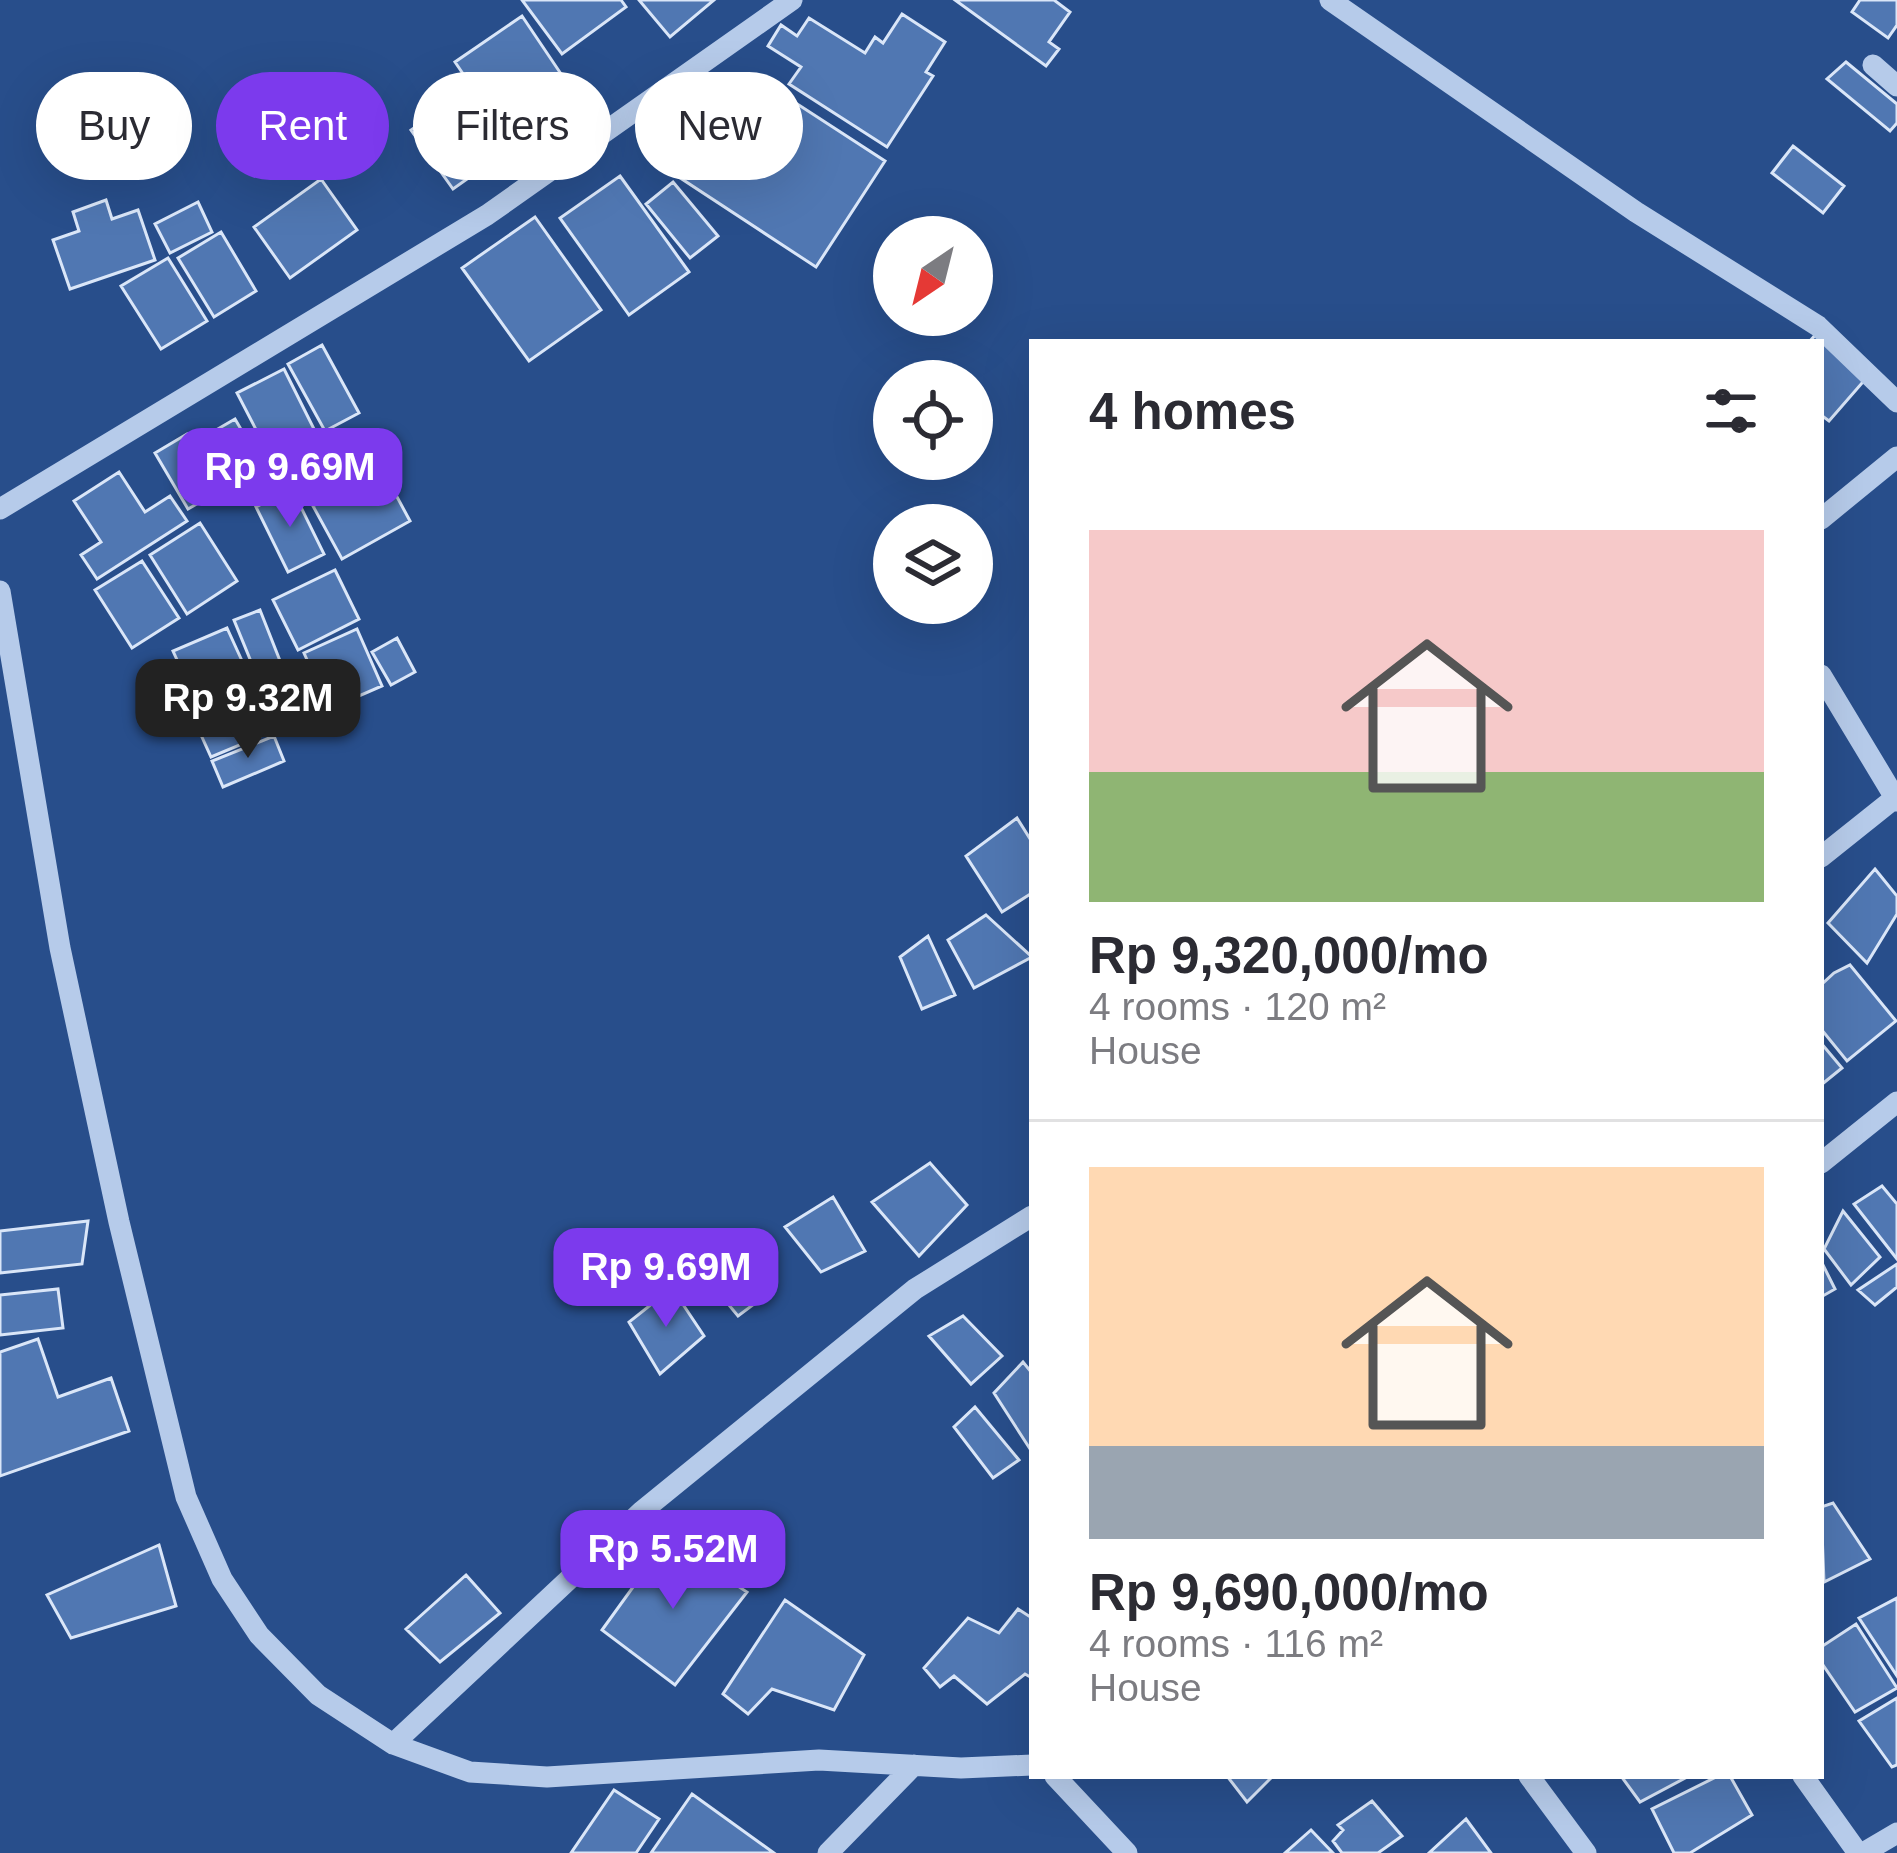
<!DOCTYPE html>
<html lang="en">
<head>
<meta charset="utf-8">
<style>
  :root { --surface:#fff; --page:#f7f7f7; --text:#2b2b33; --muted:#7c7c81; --line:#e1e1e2; --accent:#7c3aed }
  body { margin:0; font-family:Helvetica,sans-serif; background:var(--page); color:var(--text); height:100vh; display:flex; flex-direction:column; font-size:45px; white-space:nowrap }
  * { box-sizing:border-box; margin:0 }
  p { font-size:39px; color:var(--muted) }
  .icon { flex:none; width:66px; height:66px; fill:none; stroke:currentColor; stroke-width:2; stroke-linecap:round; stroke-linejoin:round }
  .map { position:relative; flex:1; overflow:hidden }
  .panel { position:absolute; left:1029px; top:339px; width:795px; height:1440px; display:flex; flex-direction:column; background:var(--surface); border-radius:0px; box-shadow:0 12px 48px #0002 }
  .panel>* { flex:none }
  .top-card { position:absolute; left:36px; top:72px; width:813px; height:108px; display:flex; gap:24px }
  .needle { width:78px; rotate:215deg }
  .tools { position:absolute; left:873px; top:216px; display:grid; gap:24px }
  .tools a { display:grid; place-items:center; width:120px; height:120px; border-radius:50%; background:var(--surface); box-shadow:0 12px 48px #0002; font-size:60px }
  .price { position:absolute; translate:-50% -102px; padding:0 27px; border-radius:24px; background:var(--accent); color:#fff; font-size:39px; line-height:78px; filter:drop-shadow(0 3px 6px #0008) }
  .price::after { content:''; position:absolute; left:50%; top:72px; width:36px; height:27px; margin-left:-18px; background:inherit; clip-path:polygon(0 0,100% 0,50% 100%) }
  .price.active { background:#222; color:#fff }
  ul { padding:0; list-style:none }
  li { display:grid; align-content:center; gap:24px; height:636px; padding:0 60px }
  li+li { border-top:3px solid var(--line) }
  li span { display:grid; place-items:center; height:372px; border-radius:0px; color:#555 }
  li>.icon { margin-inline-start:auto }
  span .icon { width:216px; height:216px; fill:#fffc; stroke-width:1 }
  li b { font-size:51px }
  h2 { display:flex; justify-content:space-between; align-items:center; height:144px; padding:0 60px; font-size:51px }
  .tag { padding:0 42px; border-radius:54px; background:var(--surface); box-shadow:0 12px 48px #0002; font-size:42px; line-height:108px }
  .tag.active { background:var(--accent); color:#fff }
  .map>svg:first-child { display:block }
  .building { fill:#5077b2; stroke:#dae6f8; stroke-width:3 }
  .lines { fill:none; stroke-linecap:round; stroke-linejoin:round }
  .minor { stroke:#b6cbea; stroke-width:21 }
</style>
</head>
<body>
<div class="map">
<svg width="1897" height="1853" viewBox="0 0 1897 1853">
  <rect width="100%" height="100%" fill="#284e8b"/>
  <path class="building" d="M 522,0 L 621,0 L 626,7 L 562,54 Z
    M 639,0 L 714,0 L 670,37 Z
    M 955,0 L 1054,0 L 1070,12 L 1049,42 L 1059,49 L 1046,66 Z
    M 1860,0 L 1897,0 L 1897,25 L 1888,38 L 1852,12 Z
    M 902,14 L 945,42 L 926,72 L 933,76 L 887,147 L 789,84 L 801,67 L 768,46 L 781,25 L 797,36 L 809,18 L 865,53 L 875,37 L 883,43 Z
    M 522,16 L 586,111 L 519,156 L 455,62 Z
    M 1846,62 L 1897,104 L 1897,123 L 1890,131 L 1827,79 Z
    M 466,91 L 508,150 L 453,189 L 411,130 Z
    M 709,93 L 764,129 L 785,96 L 885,161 L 816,267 L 662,166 Z
    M 1793,146 L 1844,186 L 1823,213 L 1772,173 Z
    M 620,176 L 689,272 L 629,315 L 560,218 Z
    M 321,179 L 357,230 L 290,278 L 254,227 Z
    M 673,182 L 718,236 L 690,258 L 646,204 Z
    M 106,200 L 112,219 L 138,210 L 155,260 L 70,289 L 53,240 L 79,231 L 73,212 Z
    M 198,202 L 212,232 L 170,253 L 155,224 Z
    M 535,217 L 601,310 L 529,361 L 462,268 Z
    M 221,232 L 256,291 L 214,317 L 178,258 Z
    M 168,258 L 207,321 L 161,349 L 121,286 Z
    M 1817,333 L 1869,375 L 1829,421 L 1821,415 L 1821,342 L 1809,342 Z
    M 322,345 L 359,413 L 325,431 L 288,364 Z
    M 284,369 L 324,449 L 278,472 L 237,393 Z
    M 235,419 L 263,467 L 232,485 L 204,437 Z
    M 187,434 L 221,490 L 188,509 L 155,453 Z
    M 382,469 L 410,521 L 342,559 L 313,506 Z
    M 119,472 L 145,512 L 170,496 L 187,521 L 97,579 L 81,555 L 101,542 L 74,501 Z
    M 292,489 L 324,554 L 288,572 L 256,507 Z
    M 200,523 L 237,581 L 187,614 L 150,555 Z
    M 142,561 L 179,618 L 132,648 L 95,590 Z
    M 335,570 L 359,619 L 298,650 L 273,600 Z
    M 260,610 L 284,671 L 259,681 L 234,620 Z
    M 227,628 L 248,674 L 194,697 L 173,651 Z
    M 357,629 L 382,686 L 329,709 L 304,653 Z
    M 397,638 L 415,672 L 391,685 L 372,652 Z
    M 257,687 L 275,730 L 211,757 L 192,715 Z
    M 274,736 L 284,761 L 223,787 L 212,761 Z
    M 1017,818 L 1032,842 L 1032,893 L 1002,912 L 966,856 Z
    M 1875,869 L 1897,896 L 1897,914 L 1867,963 L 1828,923 Z
    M 986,915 L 1032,957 L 974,988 L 948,940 Z
    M 928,936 L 955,995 L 922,1009 L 900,957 Z
    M 1850,965 L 1896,1021 L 1847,1061 L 1821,1029 L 1821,985 L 1834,973 Z
    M 1821,1043 L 1842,1068 L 1821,1085 Z
    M 930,1163 L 967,1205 L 919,1256 L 872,1202 Z
    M 1882,1186 L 1897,1204 L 1897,1259 L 1854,1204 Z
    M 833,1197 L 865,1251 L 821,1272 L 785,1227 Z
    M 1843,1211 L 1880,1257 L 1851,1285 L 1824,1249 Z
    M 88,1221 L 82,1264 L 0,1273 L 0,1231 Z
    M 735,1234 L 769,1293 L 738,1316 L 700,1270 Z
    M 1821,1261 L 1835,1289 L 1821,1297 Z
    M 1897,1264 L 1897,1287 L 1875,1305 L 1858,1290 Z
    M 672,1288 L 704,1336 L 660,1374 L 629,1322 Z
    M 58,1289 L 63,1328 L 0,1335 L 0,1295 Z
    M 963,1316 L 1002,1356 L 971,1384 L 929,1336 Z
    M 38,1339 L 58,1397 L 111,1378 L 129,1431 L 0,1476 L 0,1352 Z
    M 1023,1362 L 1032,1373 L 1032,1452 L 994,1393 Z
    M 975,1407 L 1019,1460 L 993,1478 L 954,1427 Z
    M 1833,1503 L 1870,1559 L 1824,1582 L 1821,1507 Z
    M 667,1540 L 747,1592 L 675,1685 L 602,1630 Z
    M 159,1545 L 176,1606 L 71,1638 L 47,1595 Z
    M 466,1575 L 500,1613 L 440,1662 L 406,1629 Z
    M 1897,1598 L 1897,1676 L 1859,1618 Z
    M 785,1600 L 864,1655 L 834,1710 L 772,1689 L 748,1714 L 723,1694 Z
    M 1018,1609 L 1032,1618 L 1032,1678 L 1025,1674 L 987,1704 L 954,1676 L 940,1687 L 924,1668 L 968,1618 L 999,1633 Z
    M 1856,1624 L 1897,1688 L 1855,1712 L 1821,1662 L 1821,1647 Z
    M 1897,1698 L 1897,1765 L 1892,1767 L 1859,1721 Z
    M 1227,1776 L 1273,1776 L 1247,1802 Z
    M 1621,1776 L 1689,1776 L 1640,1802 Z
    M 1718,1776 L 1730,1776 L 1752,1815 L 1690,1853 L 1674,1853 L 1652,1809 Z
    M 614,1790 L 659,1819 L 636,1853 L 571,1853 Z
    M 692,1794 L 774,1853 L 651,1853 Z
    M 1372,1801 L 1402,1836 L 1378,1853 L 1342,1853 L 1333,1841 L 1343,1830 L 1338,1825 Z
    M 1466,1819 L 1491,1853 L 1429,1853 Z
    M 1311,1830 L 1333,1853 L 1285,1853 Z"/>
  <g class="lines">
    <path class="minor" d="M 1330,0 L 1636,212 L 1818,326 L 1897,402
      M 1873,65 L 1897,86
      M 0,509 L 487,215 L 792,0
      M 1821,519 L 1897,457
      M 0,591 L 60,948 L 119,1222 L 186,1497 L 222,1579 L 259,1635 L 318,1695 L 393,1744 L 470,1772 L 547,1777 L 819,1760 L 961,1768 L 1032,1765
      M 1821,675 L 1897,801
      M 1821,857 L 1895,798
      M 1821,1163 L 1897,1102
      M 393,1744 L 641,1512 L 915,1289 L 1032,1216
      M 1055,1776 L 1127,1853
      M 1529,1776 L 1586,1853
      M 1803,1776 L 1858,1853
      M 828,1853 L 914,1765
      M 1863,1853 L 1897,1833"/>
  </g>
</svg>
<div class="tools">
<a><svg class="needle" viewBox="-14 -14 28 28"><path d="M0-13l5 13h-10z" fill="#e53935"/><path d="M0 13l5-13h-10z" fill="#7c7c81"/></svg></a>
<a><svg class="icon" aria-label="locate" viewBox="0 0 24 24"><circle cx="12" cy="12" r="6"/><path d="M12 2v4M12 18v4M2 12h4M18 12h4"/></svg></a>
<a><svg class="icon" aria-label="layers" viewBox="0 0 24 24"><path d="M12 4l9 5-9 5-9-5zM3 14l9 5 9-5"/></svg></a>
</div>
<b class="price" style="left:290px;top:530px">Rp 9.69M</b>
<b class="price active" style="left:248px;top:761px">Rp 9.32M</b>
<b class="price" style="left:666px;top:1330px">Rp 9.69M</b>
<b class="price" style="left:673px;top:1612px">Rp 5.52M</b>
<div class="top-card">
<a class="tag">Buy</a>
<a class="tag active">Rent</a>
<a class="tag">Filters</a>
<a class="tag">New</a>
</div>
<section class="panel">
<h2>4 homes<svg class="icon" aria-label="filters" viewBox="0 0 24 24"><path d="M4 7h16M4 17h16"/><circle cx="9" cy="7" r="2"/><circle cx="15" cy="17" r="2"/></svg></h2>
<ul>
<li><span style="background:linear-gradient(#f6c9c9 65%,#8fb573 0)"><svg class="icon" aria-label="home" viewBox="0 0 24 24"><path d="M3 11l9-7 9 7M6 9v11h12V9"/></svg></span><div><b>Rp 9,320,000/mo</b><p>4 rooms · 120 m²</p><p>House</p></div></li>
<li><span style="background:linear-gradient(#ffd9b3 75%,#9aa5b1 0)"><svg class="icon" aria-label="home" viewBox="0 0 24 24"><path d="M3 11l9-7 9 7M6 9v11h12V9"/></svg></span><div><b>Rp 9,690,000/mo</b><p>4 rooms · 116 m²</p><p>House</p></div></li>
</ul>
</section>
</div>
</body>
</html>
